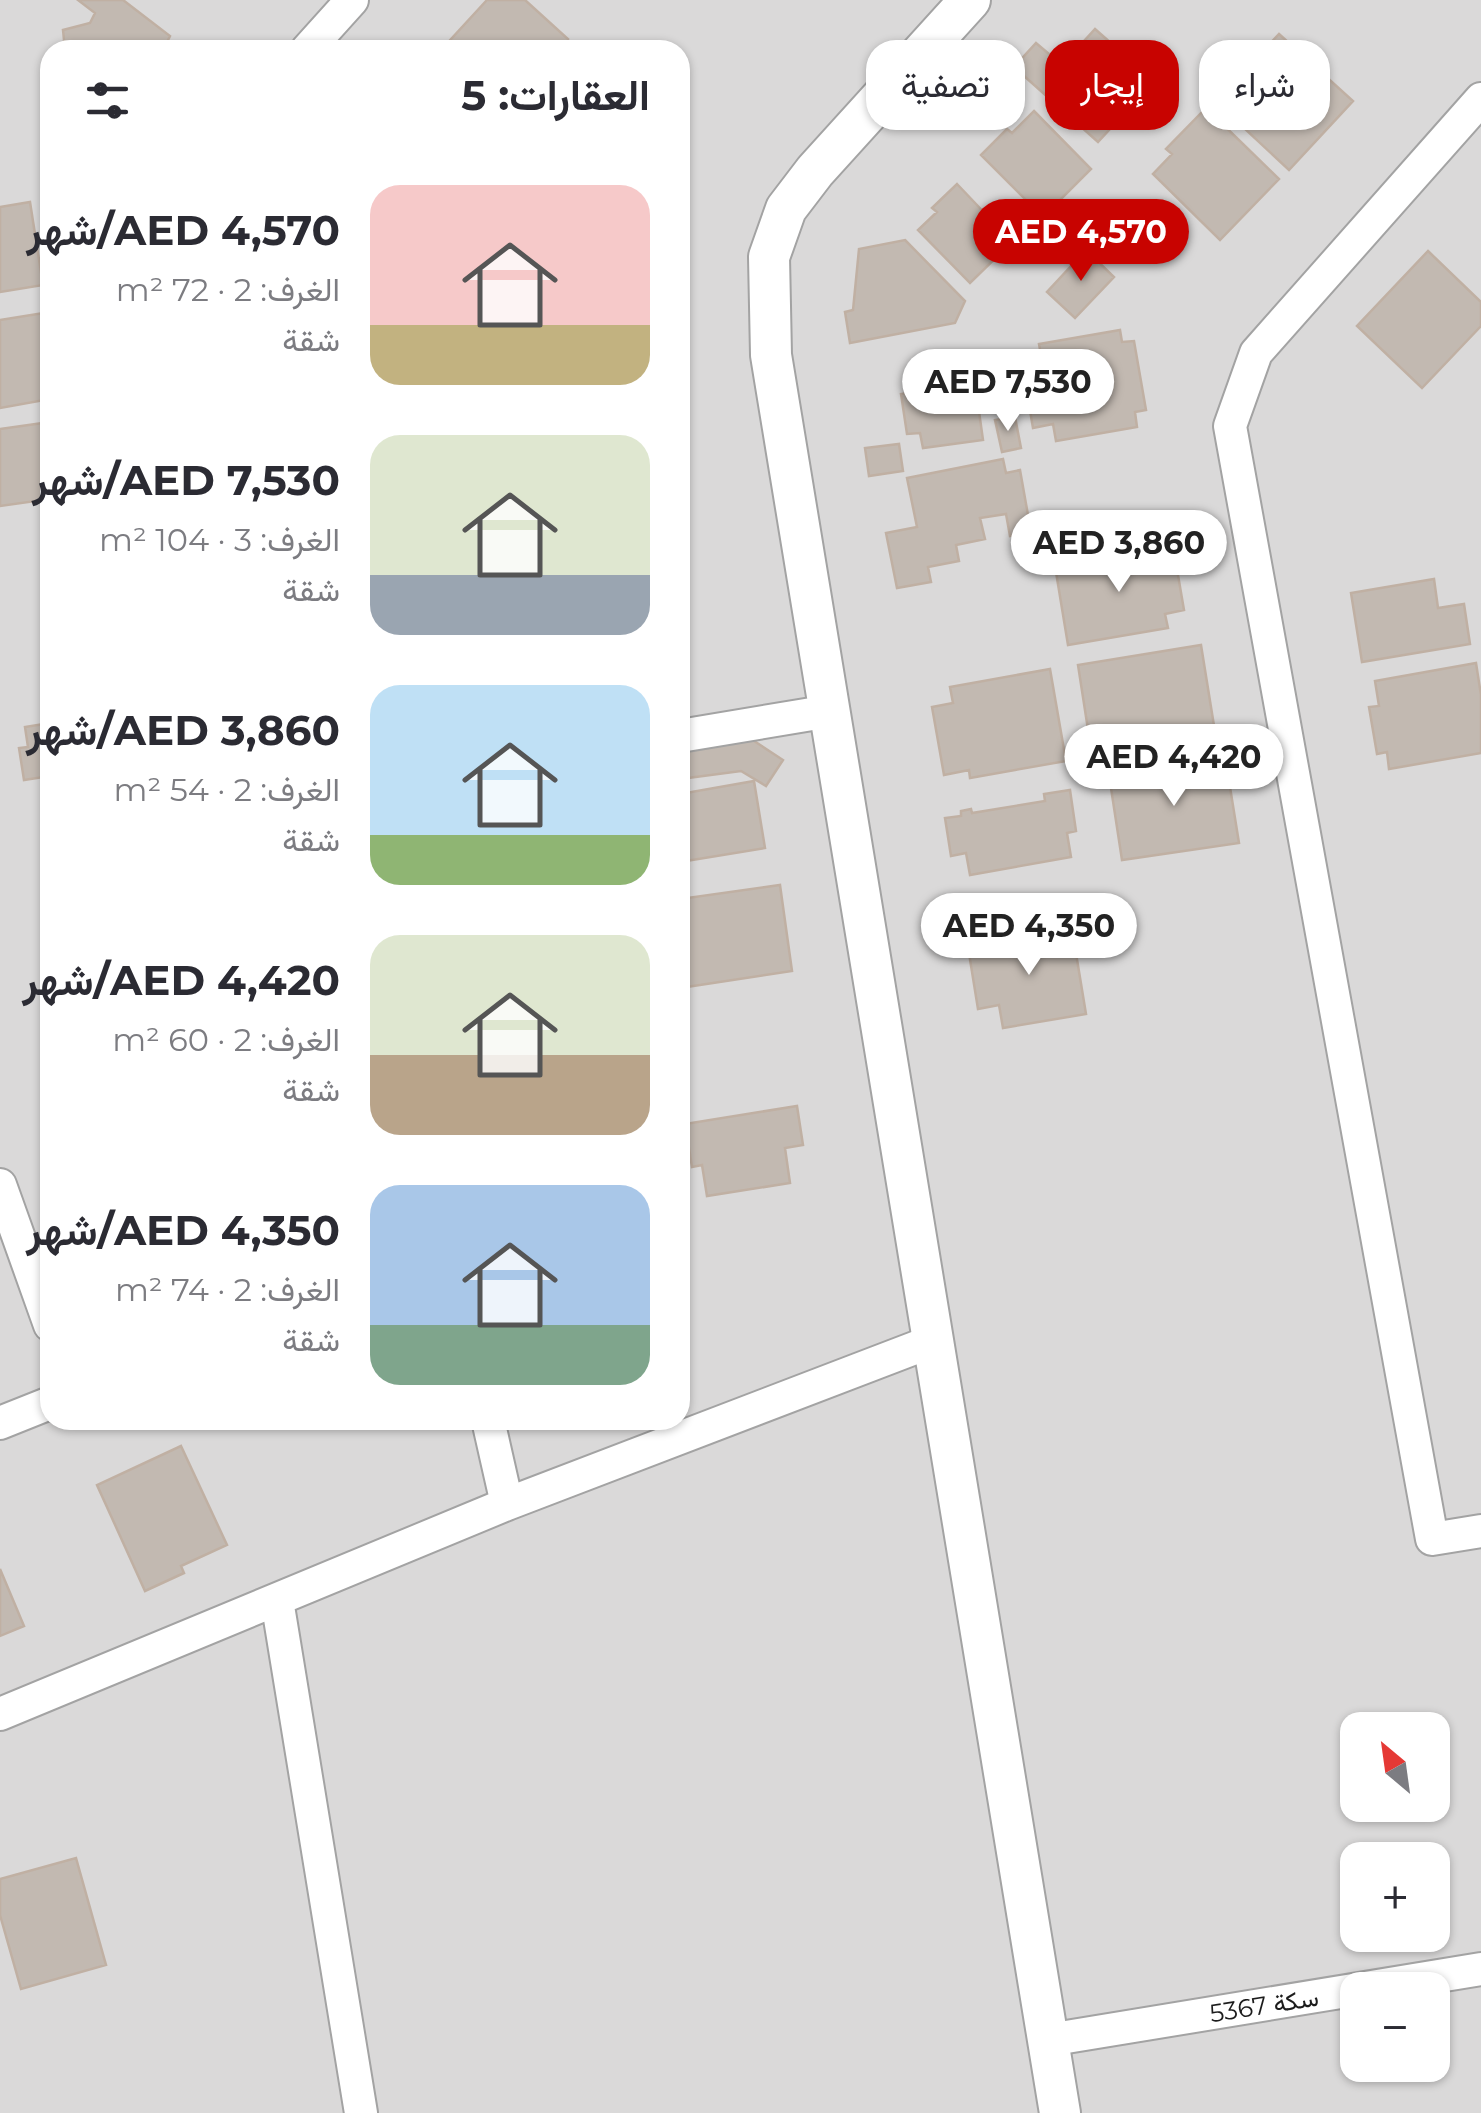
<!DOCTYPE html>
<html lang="ar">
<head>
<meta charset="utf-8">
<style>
  :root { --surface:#fff; --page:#f2f2f3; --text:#2b2b33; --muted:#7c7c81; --accent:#c80300 }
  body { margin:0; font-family:Montserrat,Vazirmatn,sans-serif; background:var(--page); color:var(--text); direction:rtl; height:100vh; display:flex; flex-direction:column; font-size:38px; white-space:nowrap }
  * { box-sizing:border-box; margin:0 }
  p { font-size:32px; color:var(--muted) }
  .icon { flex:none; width:55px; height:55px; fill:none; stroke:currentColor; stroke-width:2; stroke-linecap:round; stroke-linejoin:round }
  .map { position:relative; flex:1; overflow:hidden; direction:ltr }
  .sheet { position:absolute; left:40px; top:40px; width:650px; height:1390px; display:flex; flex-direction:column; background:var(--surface); border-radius:30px; box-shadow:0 2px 8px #0004; direction:rtl }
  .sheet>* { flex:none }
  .guide { position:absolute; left:720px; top:40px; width:610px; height:90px; direction:rtl; display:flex; gap:20px }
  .needle { width:65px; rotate:331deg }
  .tools { position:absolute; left:1340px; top:1712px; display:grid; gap:20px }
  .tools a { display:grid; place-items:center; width:110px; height:110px; border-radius:20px; background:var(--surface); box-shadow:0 2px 8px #0004; font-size:50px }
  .price { position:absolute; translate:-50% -85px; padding:0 22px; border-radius:35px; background:#fff; color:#222; font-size:32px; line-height:65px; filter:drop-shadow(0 2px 5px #0008) }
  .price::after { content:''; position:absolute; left:50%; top:60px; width:30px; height:22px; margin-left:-15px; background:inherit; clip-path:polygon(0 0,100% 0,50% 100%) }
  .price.selected { background:var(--accent); color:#fff }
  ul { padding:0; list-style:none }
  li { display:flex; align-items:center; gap:30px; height:250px; padding:0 40px }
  li span { display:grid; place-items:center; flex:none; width:280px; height:200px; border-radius:30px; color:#555 }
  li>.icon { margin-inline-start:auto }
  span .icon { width:120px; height:120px; fill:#fffc; stroke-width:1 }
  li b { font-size:42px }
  h2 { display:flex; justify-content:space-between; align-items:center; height:120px; padding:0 40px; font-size:42px }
  .pill { padding:0 35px; border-radius:30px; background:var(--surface); box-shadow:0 2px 8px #0004; font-size:35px; line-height:90px }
  .pill.selected { background:var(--accent); color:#fff }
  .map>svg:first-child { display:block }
  .residential { fill:#dad9d9; fill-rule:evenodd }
  .building { fill:#c2b9b1; stroke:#c0b0a3; stroke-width:2.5 }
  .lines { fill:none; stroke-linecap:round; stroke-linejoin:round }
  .minor-casing { stroke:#a3a3a3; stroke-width:36 }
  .tertiary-casing { stroke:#a3a3a3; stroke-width:44 }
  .minor { stroke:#fff; stroke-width:32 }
  .tertiary { stroke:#fff; stroke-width:40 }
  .labels { text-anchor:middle; stroke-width:8; stroke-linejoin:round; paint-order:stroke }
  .street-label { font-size:25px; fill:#1c1c1c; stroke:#fff }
</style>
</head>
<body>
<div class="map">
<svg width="1481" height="2113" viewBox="0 0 1481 2113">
  <rect width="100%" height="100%" fill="#eeeae1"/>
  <path class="residential" d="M 0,0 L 1481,0 L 1481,2113 L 0,2113 ZM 50,50 L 680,50 L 680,1420 L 50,1420 ZM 1358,1730 L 1432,1730 L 1432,1805 L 1358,1805 ZM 1358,1860 L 1432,1860 L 1432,1935 L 1358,1935 ZM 1358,1990 L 1432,1990 L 1432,2065 L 1358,2065 Z"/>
  <path class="building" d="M 78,0 L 123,0 L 170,36 L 163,50 L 65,50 L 63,30 L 90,23 L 95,13 Z
    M 487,0 L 525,0 L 568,39 L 558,50 L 441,50 Z
    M 1095,29 L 1154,81 L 1098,142 L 1014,67 L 1036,43 L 1062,65 Z
    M 1279,34 L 1353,101 L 1289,170 L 1216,102 Z
    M 1206,108 L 1279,179 L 1220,240 L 1153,174 L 1172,154 L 1166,149 Z
    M 1034,111 L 1091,169 L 1043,217 L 981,155 L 1007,129 L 1012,133 Z
    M 957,184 L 1012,242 L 970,283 L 918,230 L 937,212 L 932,208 Z
    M 30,202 L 43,285 L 0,292 L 0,207 Z
    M 905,240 L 965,301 L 955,323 L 850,343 L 845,312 L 853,310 L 859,249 Z
    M 1086,250 L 1114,277 L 1075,318 L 1047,292 Z
    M 1428,251 L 1481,302 L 1481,326 L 1422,388 L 1357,326 Z
    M 50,312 L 50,399 L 0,408 L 0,320 Z
    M 1120,330 L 1122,342 L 1134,341 L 1146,410 L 1135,412 L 1137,427 L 1056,441 L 1053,424 L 1033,428 L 1023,370 L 1043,366 L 1039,344 Z
    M 975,383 L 983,440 L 923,448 L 920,433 L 907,434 L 901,394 Z
    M 1015,417 L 1021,448 L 1002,452 L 995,420 Z
    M 50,422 L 50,499 L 0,506 L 0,429 Z
    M 899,444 L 903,471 L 869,476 L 865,448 Z
    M 1003,459 L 1006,473 L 1020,470 L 1031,532 L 1010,536 L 1006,514 L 980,518 L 985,539 L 956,545 L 959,561 L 928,567 L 931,582 L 897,588 L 886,533 L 917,527 L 907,478 Z
    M 1173,546 L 1184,610 L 1165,614 L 1168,628 L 1068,645 L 1055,566 Z
    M 1434,579 L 1438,608 L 1464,604 L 1470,644 L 1362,662 L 1351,593 Z
    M 1201,645 L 1216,738 L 1100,757 L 1097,735 L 1089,736 L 1078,665 Z
    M 1476,663 L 1481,695 L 1481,753 L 1389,769 L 1387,752 L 1377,754 L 1369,707 L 1379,706 L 1375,681 Z
    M 1050,669 L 1066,761 L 970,778 L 969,770 L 944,775 L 932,707 L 953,703 L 950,687 Z
    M 50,723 L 50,776 L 24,780 L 19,748 L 28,747 L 25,727 Z
    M 751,739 L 783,760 L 766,786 L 741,771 L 680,779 L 680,750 Z
    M 1225,756 L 1239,843 L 1122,860 L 1109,775 Z
    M 754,781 L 765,848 L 680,862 L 680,794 Z
    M 1070,790 L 1076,831 L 1067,833 L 1071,857 L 970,875 L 966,853 L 951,856 L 945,818 L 961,816 L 961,811 L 971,809 L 972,813 L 1045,801 L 1044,794 Z
    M 780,885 L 792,971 L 680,988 L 680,899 Z
    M 1072,929 L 1086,1014 L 1003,1028 L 999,1005 L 978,1009 L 968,947 Z
    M 797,1106 L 803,1145 L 785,1148 L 790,1183 L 707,1196 L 702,1165 L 692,1167 L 685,1124 Z
    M 181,1446 L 227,1545 L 181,1566 L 184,1573 L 145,1591 L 97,1485 Z
    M 0,1569 L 24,1626 L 0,1636 Z
    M 76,1858 L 106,1965 L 21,1989 L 0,1915 L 0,1879 Z"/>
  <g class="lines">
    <g class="minor-casing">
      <path id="minor" d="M 307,50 L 352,0
        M 1481,99 L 1256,353 L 1230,426 L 1432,1539 L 1481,1531
        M 680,736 L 830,711
        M 0,1185 L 50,1325
        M 488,1420 L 507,1504
        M 0,1423 L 50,1403
        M 277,1600 L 361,2113
        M 0,1714 L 507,1504 L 933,1341
        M 1048,2040 L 1481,1969"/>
    </g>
    <g class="tertiary-casing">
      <path id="tertiary" d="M 970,0 L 815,171 L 786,209 L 769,257 L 771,355 L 1060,2113"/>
    </g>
    <use href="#minor" class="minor"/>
    <use href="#tertiary" class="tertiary"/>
  </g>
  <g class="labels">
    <g class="street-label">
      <text transform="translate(1264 2005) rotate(-9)" y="9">سكة 5367</text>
    </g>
  </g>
</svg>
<div class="tools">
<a><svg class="needle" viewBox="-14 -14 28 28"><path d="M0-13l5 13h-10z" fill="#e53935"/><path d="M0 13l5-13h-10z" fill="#7c7c81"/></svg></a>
<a>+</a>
<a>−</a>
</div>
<b class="price selected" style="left:1081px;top:284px">AED 4,570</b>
<b class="price" style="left:1008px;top:434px">AED 7,530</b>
<b class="price" style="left:1119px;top:595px">AED 3,860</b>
<b class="price" style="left:1174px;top:809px">AED 4,420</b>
<b class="price" style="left:1029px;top:978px">AED 4,350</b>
<div class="guide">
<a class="pill">شراء</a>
<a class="pill selected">إيجار</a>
<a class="pill">تصفية</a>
</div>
<section class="sheet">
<h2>العقارات: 5<svg class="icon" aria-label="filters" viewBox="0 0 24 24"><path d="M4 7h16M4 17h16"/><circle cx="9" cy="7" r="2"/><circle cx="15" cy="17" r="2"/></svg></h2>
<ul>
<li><span style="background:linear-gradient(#f6c9c9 70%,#c2b280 0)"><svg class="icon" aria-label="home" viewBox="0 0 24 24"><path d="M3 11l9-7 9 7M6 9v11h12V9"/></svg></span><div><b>AED 4,570/شهر</b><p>الغرف: 2 · 72 m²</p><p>شقة</p></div></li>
<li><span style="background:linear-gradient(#dfe7d0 70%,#9aa5b1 0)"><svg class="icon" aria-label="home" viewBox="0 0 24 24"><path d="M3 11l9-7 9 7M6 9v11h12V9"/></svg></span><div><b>AED 7,530/شهر</b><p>الغرف: 3 · 104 m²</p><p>شقة</p></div></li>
<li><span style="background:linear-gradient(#bfe0f5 75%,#8fb573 0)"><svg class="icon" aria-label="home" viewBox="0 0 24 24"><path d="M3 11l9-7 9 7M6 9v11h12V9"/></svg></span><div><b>AED 3,860/شهر</b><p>الغرف: 2 · 54 m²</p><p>شقة</p></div></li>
<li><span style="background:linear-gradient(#dfe7d0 60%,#b9a48a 0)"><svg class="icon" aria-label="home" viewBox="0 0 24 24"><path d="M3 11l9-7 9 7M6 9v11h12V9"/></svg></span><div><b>AED 4,420/شهر</b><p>الغرف: 2 · 60 m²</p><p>شقة</p></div></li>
<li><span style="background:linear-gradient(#a9c7e8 70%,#7fa58c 0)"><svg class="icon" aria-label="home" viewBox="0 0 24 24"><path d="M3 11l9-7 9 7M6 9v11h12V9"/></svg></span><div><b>AED 4,350/شهر</b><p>الغرف: 2 · 74 m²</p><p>شقة</p></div></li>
</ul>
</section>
</div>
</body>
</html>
